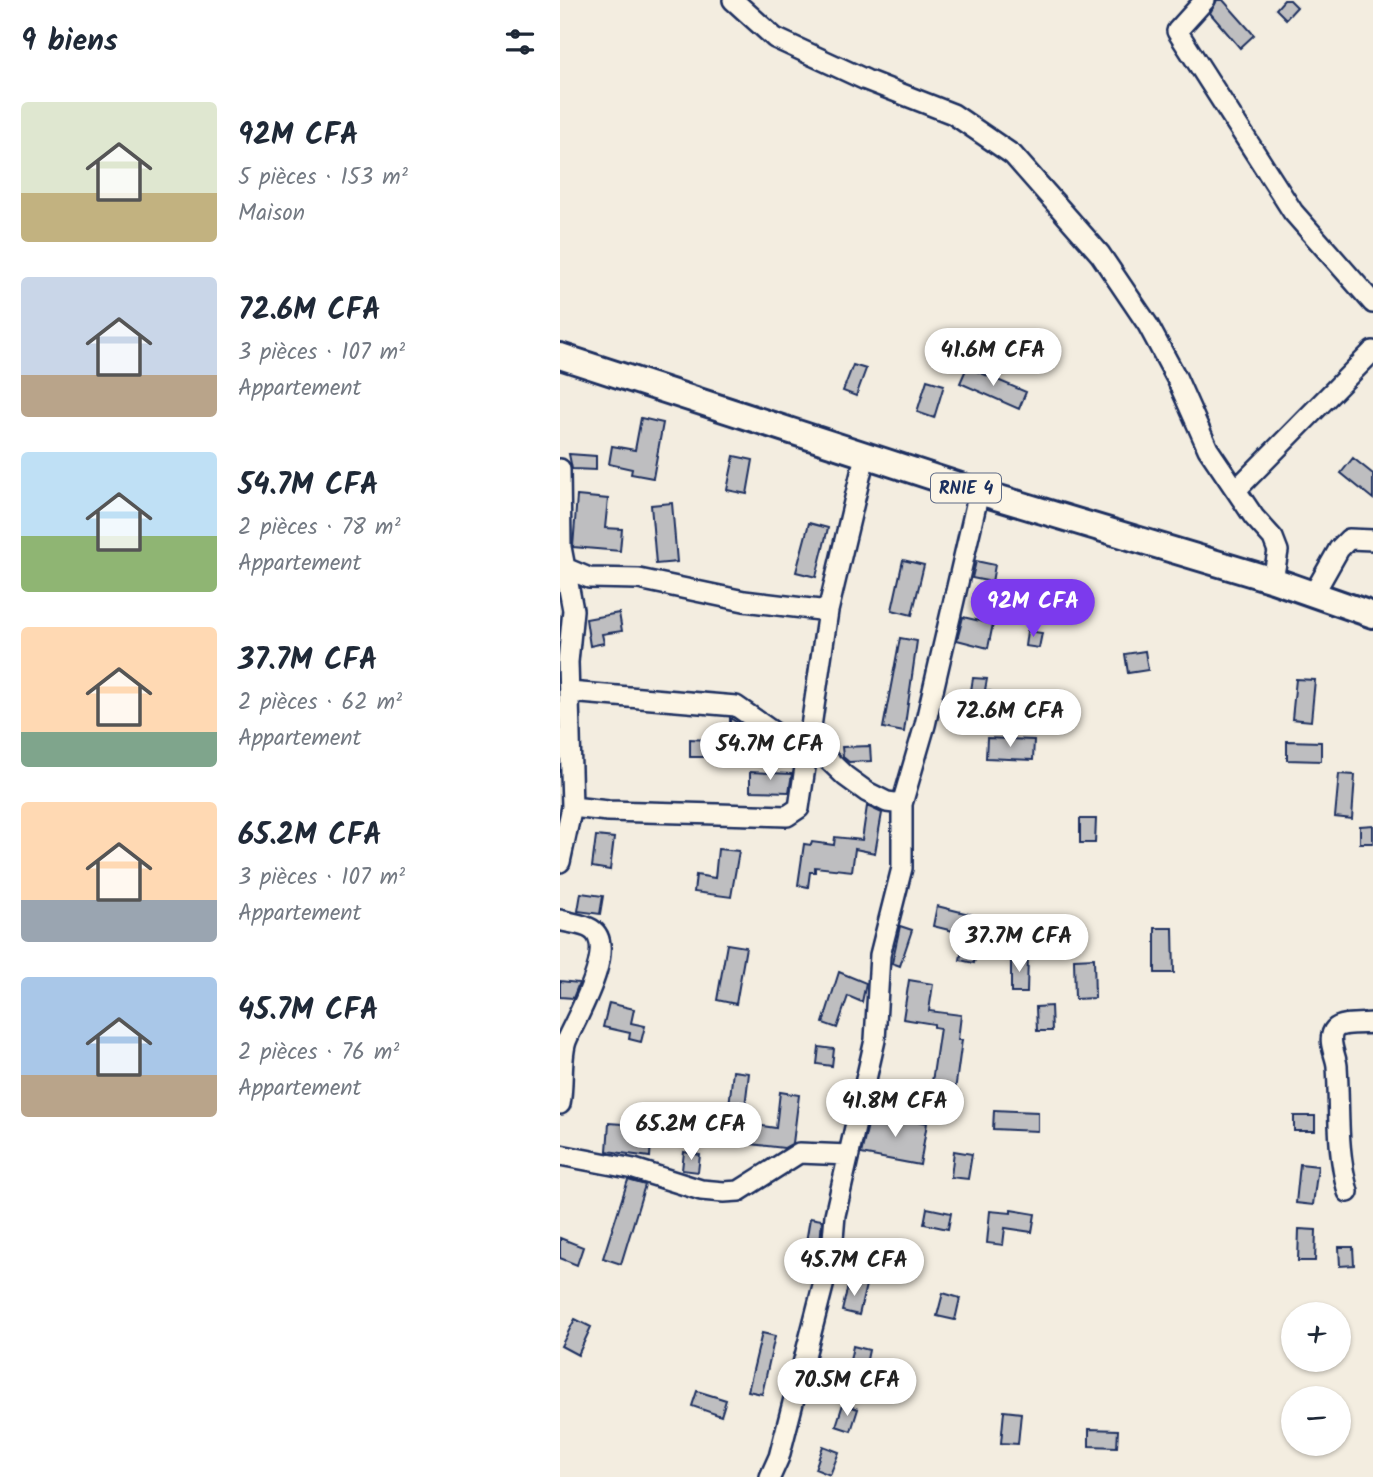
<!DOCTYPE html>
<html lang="fr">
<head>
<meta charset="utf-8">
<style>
  :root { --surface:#fff; --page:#f2f2f3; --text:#1f2937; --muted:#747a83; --accent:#7c3aed }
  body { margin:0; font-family:Kalam,sans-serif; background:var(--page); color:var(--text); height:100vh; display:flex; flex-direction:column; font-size:26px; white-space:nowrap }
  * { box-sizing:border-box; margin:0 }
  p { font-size:23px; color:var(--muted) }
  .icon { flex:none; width:38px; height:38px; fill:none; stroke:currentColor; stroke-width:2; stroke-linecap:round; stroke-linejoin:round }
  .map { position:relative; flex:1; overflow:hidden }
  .panel { display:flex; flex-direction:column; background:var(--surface); width:560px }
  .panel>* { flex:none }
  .fabs { position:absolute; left:721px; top:1302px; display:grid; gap:14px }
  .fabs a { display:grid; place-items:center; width:70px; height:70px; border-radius:50%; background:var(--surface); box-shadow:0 2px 5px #0004; font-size:35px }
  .price { position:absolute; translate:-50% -60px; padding:0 16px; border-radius:24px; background:#fff; color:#222; font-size:23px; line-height:46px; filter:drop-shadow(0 2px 4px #0008) }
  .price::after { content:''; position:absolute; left:50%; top:42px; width:21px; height:16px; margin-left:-10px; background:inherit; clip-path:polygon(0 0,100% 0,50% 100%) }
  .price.current { background:var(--accent); color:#fff }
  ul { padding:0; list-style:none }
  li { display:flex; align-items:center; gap:21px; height:175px; padding:0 21px }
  li span { display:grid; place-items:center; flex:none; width:196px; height:140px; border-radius:7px; color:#555 }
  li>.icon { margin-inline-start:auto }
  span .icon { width:84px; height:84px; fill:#fffc; stroke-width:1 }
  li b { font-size:30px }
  h2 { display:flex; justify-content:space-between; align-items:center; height:84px; padding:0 21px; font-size:30px }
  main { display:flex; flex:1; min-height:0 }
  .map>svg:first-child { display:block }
  .building { fill:#bebec0; stroke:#1b2f5e; stroke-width:2 }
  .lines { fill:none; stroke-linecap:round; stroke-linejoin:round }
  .minor-casing { stroke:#1b2f5e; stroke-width:24 }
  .major-casing { stroke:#1b2f5e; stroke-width:30 }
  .minor { stroke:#fcf5e5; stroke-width:19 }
  .major { stroke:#fcf5e5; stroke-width:24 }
  .labels { text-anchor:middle; stroke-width:6; stroke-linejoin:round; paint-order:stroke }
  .shield { fill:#fcf5e5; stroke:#5e6a86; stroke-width:2 }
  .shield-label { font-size:18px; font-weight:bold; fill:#1b2f5e }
</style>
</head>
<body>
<main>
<section class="panel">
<h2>9 biens<svg class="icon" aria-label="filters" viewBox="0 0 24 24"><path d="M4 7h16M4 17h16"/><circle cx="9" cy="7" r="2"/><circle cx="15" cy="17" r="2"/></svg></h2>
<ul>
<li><span style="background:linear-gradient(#dfe7d0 65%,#c2b280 0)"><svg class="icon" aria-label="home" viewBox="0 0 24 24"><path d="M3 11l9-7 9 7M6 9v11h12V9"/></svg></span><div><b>92M CFA</b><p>5 pièces · 153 m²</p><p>Maison</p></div></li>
<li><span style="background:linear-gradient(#c9d6e8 70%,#b9a48a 0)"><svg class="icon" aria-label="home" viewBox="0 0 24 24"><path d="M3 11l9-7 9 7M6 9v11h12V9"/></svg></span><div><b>72.6M CFA</b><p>3 pièces · 107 m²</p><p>Appartement</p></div></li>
<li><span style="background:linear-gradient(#bfe0f5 60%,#8fb573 0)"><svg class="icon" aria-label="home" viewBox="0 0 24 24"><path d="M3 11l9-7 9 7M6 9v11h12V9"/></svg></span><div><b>54.7M CFA</b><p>2 pièces · 78 m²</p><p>Appartement</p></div></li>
<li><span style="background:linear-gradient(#ffd9b3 75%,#7fa58c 0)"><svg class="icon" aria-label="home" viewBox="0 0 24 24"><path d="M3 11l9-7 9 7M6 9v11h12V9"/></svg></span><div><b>37.7M CFA</b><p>2 pièces · 62 m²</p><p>Appartement</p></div></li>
<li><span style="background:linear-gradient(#ffd9b3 70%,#9aa5b1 0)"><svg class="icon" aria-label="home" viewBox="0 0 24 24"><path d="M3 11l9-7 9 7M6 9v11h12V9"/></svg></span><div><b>65.2M CFA</b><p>3 pièces · 107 m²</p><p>Appartement</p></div></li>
<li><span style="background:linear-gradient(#a9c7e8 70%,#b9a48a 0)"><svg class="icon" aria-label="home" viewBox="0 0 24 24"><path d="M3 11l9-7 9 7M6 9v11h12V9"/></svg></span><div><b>45.7M CFA</b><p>2 pièces · 76 m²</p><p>Appartement</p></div></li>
</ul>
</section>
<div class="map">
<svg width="813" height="1477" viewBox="0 0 813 1477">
  <rect width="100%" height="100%" fill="#f3ede0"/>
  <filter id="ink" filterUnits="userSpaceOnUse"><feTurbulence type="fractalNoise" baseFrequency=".0143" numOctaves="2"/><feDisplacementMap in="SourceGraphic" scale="14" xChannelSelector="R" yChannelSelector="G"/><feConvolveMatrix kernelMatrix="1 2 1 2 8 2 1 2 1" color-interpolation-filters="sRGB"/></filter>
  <g filter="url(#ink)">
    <path class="building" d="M 657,0 L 663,0 L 694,35 L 680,48 L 650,13 Z
      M 724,0 L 730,0 L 737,7 L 726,19 L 716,9 Z
      M 293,365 L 306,369 L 296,396 L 283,391 Z
      M 407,367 L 466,392 L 459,409 L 400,383 Z
      M 367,380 L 384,385 L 374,418 L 357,412 Z
      M 81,418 L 103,423 L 93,478 L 71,474 L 72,469 L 49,464 L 52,446 L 75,450 Z
      M 9,454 L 36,456 L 36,470 L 12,469 Z
      M 174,456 L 193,460 L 187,494 L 167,490 Z
      M 793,458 L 813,474 L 813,499 L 781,473 Z
      M 17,496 L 48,499 L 45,528 L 62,529 L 60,551 L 13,547 Z
      M 112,503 L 117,562 L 96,564 L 91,505 Z
      M 249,523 L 268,528 L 256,577 L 236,572 Z
      M 343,560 L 364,565 L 352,615 L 332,610 Z
      M 416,561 L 435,565 L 432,582 L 412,578 Z
      M 59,613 L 62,631 L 42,634 L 44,643 L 30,646 L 26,619 Z
      M 403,617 L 433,624 L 428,648 L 397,640 Z
      M 467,631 L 482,633 L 479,648 L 465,646 Z
      M 340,638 L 357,641 L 344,732 L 323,728 Z
      M 585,651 L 588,670 L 568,673 L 565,654 Z
      M 413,678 L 427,679 L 425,690 L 462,700 L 458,716 L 431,709 L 434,700 L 410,697 Z
      M 736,679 L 755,680 L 751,721 L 732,719 Z
      M 170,718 L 189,730 L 189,757 L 130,757 L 130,739 L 170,741 Z
      M 427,738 L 474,740 L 473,760 L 426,758 Z
      M 727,741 L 761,742 L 761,761 L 727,760 Z
      M 310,746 L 311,761 L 289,762 L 283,757 L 282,747 Z
      M 190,772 L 232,774 L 229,792 L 190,791 Z
      M 779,774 L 795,775 L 792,819 L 775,817 Z
      M 307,806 L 322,813 L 315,853 L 295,849 L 292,871 L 255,867 L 255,872 L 250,872 L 248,887 L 238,885 L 244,844 L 251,845 L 252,842 L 274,845 L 275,837 L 302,840 Z
      M 520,819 L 536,819 L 535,843 L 520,843 Z
      M 813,825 L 813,843 L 800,843 L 800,826 Z
      M 36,836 L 54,838 L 50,870 L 32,867 Z
      M 158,849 L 179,851 L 171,897 L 134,892 L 136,875 L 155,878 Z
      M 21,893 L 43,896 L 40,914 L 18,911 Z
      M 377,906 L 425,918 L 414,963 L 400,960 L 405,934 L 373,926 Z
      M 340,926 L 352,930 L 340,966 L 332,963 Z
      M 595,928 L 613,928 L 614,973 L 595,973 Z
      M 167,944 L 186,947 L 176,1004 L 157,1000 Z
      M 451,955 L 468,955 L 467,993 L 451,993 Z
      M 534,958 L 535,998 L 515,999 L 514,959 Z
      M 279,972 L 306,983 L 302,1002 L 288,996 L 277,1028 L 263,1023 Z
      M 349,980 L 373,984 L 369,1011 L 401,1015 L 398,1040 L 402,1040 L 395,1091 L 399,1091 L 397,1106 L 369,1102 L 380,1028 L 374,1027 L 374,1024 L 343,1019 Z
      M 0,981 L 19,983 L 13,998 L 0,997 Z
      M 49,1003 L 74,1009 L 71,1023 L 85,1026 L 81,1042 L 69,1039 L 70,1033 L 43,1027 Z
      M 491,1006 L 492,1031 L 477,1031 L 476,1007 Z
      M 259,1047 L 274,1049 L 272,1066 L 257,1064 Z
      M 173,1071 L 189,1073 L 183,1123 L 216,1128 L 220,1092 L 239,1095 L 233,1143 L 224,1148 L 156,1140 L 158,1122 L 167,1123 Z
      M 434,1110 L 478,1112 L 478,1131 L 433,1129 Z
      M 311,1112 L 367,1123 L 360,1165 L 301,1154 Z
      M 734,1116 L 755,1116 L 755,1131 L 734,1131 Z
      M 78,1122 L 92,1122 L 90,1157 L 47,1151 L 49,1123 L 77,1125 Z
      M 394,1151 L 412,1154 L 408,1179 L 391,1177 Z
      M 124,1152 L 140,1155 L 138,1172 L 122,1170 Z
      M 740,1164 L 758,1166 L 753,1205 L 736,1203 Z
      M 68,1180 L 85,1185 L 61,1264 L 43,1258 Z
      M 367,1208 L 391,1213 L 388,1229 L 364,1224 Z
      M 451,1210 L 475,1214 L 472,1232 L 445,1228 L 443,1245 L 427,1243 L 430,1211 L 451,1213 Z
      M 250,1218 L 262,1220 L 260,1244 L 246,1242 Z
      M 739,1229 L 756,1230 L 755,1261 L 738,1261 Z
      M 0,1238 L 23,1247 L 17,1265 L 0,1258 Z
      M 779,1247 L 793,1247 L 794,1265 L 780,1266 Z
      M 289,1281 L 306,1285 L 299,1315 L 282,1311 Z
      M 383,1293 L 400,1298 L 395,1320 L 377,1316 Z
      M 15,1319 L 31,1327 L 18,1355 L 1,1346 Z
      M 202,1333 L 215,1336 L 202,1394 L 188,1391 Z
      M 293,1346 L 309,1350 L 303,1379 L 287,1375 Z
      M 137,1391 L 166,1400 L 161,1416 L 132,1406 Z
      M 283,1404 L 298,1409 L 291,1431 L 276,1426 Z
      M 444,1411 L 461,1413 L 458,1444 L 441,1443 Z
      M 529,1429 L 558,1430 L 557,1447 L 529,1446 Z
      M 263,1446 L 279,1452 L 270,1475 L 255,1469 Z"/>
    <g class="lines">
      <g class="minor-casing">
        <path id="minor" d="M 173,0 L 215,38 L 306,80 L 393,114 L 453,155 L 540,254 L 588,325 L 617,379 L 648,449 L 694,517 L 713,538 L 718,551 L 713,580
          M 645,0 L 617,31 L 733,212 L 813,303
          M 0,469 L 1,547 L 13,610 L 8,662 L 12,807 L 0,862
          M 677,489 L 813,351
          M 3,567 L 29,578 L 79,579 L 184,601 L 268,611
          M 753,595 L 779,549 L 789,539 L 813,540
          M 9,692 L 176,706 L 216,734 L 251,743 L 285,776 L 307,792 L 327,802 L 342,804
          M 12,807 L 48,811 L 227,816 L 239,808 L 268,611 L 305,456
          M 0,920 C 9,923 23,924 31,929 C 59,946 15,1020 7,1039 C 0,1054 4,1085 0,1104
          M 0,1155 L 74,1169 L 141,1190 L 164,1192 L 179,1191 L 239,1153 L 289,1155
          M 788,1192 C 776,1147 780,1111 777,1066 C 776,1055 766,1039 775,1029 C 781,1022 804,1024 813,1023
          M 210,1477 L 219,1457 L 272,1251 L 275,1215 L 315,1040 L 320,955 L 342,868 L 342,804 L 365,725 L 419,492"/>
      </g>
      <g class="major-casing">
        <path id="major" d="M 0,356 L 419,492 L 713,580 L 813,615"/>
      </g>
      <use href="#minor" class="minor"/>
      <use href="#major" class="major"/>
    </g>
  </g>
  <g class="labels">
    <rect class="shield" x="371" y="473.5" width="70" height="29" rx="5"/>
    <g class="shield-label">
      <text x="406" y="494">RNIE 4</text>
    </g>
  </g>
</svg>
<div class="fabs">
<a>+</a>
<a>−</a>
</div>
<b class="price" style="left:433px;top:388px">41.6M CFA</b>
<b class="price current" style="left:473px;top:639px">92M CFA</b>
<b class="price" style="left:450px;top:749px">72.6M CFA</b>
<b class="price" style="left:210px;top:782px">54.7M CFA</b>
<b class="price" style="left:459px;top:974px">37.7M CFA</b>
<b class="price" style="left:335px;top:1139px">41.8M CFA</b>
<b class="price" style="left:131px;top:1162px">65.2M CFA</b>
<b class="price" style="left:294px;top:1298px">45.7M CFA</b>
<b class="price" style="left:287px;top:1418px">70.5M CFA</b>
</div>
</main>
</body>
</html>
